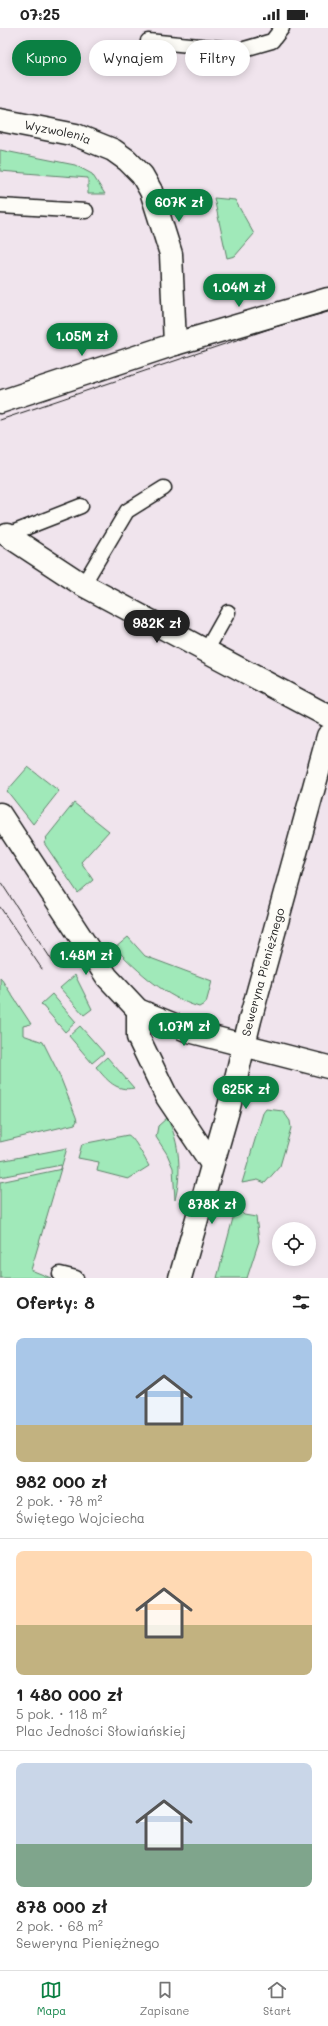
<!DOCTYPE html>
<html lang="pl">
<head>
<meta charset="utf-8">
<style>
  :root { --surface:#fff; --page:#f6f6f6; --text:#222; --muted:#767676; --line:#e0e0e0; --accent:#0b8043 }
  body { margin:0; font-family:Mali,sans-serif; background:var(--page); color:var(--text); height:100vh; display:flex; flex-direction:column; font-size:15px; white-space:nowrap }
  * { box-sizing:border-box; margin:0 }
  p { font-size:13px; color:var(--muted) }
  .icon { flex:none; width:22px; height:22px; fill:none; stroke:currentColor; stroke-width:2; stroke-linecap:round; stroke-linejoin:round }
  .map { position:relative; height:1250px; overflow:hidden }
  .panel { display:flex; flex-direction:column; background:var(--surface); flex:1 }
  .panel>* { flex:none }
  .hud { position:absolute; left:12px; top:12px; width:304px; height:36px; display:flex; gap:8px }
  .controls { position:absolute; left:272px; top:1194px; display:grid; gap:8px }
  .controls a { display:grid; place-items:center; width:44px; height:44px; border-radius:50%; background:var(--surface); box-shadow:0 2px 10px #0003; font-size:20px }
  .price { position:absolute; translate:-50% -34px; padding:0 9px; border-radius:14px; background:var(--accent); color:#fff; font-size:13px; line-height:26px; filter:drop-shadow(0 1px 2px #0008) }
  .price::after { content:''; position:absolute; left:50%; top:24px; width:12px; height:9px; margin-left:-6px; background:inherit; clip-path:polygon(0 0,100% 0,50% 100%) }
  .price.active { background:#222; color:#fff }
  ul { padding:0; list-style:none }
  li { display:grid; align-content:center; gap:8px; height:212px; padding:0 16px }
  li+li { border-top:1px solid var(--line) }
  li span { display:grid; place-items:center; height:124px; border-radius:8px; color:#555 }
  li>.icon { margin-inline-start:auto }
  span .icon { width:72px; height:72px; fill:#fffc; stroke-width:1 }
  li b { font-size:17px }
  h2 { display:flex; justify-content:space-between; align-items:center; height:48px; padding:0 16px; font-size:17px }
  .chip { padding:0 14px; border-radius:18px; background:var(--surface); box-shadow:0 2px 10px #0003; font-size:14px; line-height:36px }
  .chip.active { background:var(--accent); color:#fff }
  .status { display:flex; justify-content:space-between; align-items:center; height:28px; padding:0 20px; background:var(--surface); direction:ltr }
  .status svg { height:11px; fill:currentColor }
  .dock { display:flex; justify-content:space-around; align-items:center; height:56px; border-top:1px solid var(--line); background:var(--surface); font-size:11px; color:var(--muted) }
  .dock a { display:grid; justify-items:center; gap:2px }
  .dock .active { color:var(--accent) }
  .map>svg:first-child { display:block }
  .green { fill:#a0e9b9; stroke:#5e826a }
  .lines { fill:none; stroke-linecap:round; stroke-linejoin:round }
  .lane-casing { stroke:#1c1c1c; stroke-width:17 }
  .street-casing { stroke:#1c1c1c; stroke-width:25 }
  .secondary-casing { stroke:#1c1c1c; stroke-width:25 }
  .lane { stroke:#fdfcf7; stroke-width:14 }
  .street { stroke:#fdfcf7; stroke-width:22 }
  .secondary { stroke:#fdfcf7; stroke-width:22 }
  .tram { stroke:#1c1c1c; stroke-width:1 }
  .labels { text-anchor:middle; stroke-width:4; stroke-linejoin:round; paint-order:stroke }
  .street-label { font-size:12px; fill:#1c1c1c; stroke:#fdfcf7 }
</style>
</head>
<body>
<div class="status"><b>07:25</b><svg viewBox="0 0 49 12"><path d="M0 12V9h3v3zM5 12V6h3v6zM10 12V3h3v9zM15 12V0h3v12zM26 1h20v11H26zM47 4h2v5h-2z"/></svg></div>
<div class="map">
<svg width="328" height="1250" viewBox="0 0 328 1250">
  <rect width="100%" height="100%" fill="#f0e4ed"/>
  <filter id="ink" filterUnits="userSpaceOnUse"><feTurbulence type="fractalNoise" baseFrequency=".025" numOctaves="2"/><feDisplacementMap in="SourceGraphic" scale="8" xChannelSelector="R" yChannelSelector="G"/><feConvolveMatrix kernelMatrix="1 2 1 2 8 2 1 2 1" color-interpolation-filters="sRGB"/></filter>
  <g filter="url(#ink)">
    <path class="green" d="M 0,122 L 75,137 L 92,146 L 105,166 L 88,166 L 88,150 L 0,143 Z
      M 214,170 L 235,172 L 254,206 L 235,228 L 227,230 Z
      M 28,739 L 59,763 L 33,796 L 7,763 Z
      M 74,775 L 109,803 L 81,834 L 93,852 L 78,865 L 44,815 L 47,811 L 46,810 Z
      M 128,909 L 145,928 L 212,953 L 206,975 L 199,979 C 165,969 139,944 115,920 Z
      M 75,947 L 92,981 L 84,987 L 60,960 Z
      M 0,949 L 31,996 L 23,998 L 23,1007 L 43,1014 L 59,1046 L 76,1089 L 77,1093 L 75,1096 L 0,1114 Z
      M 52,966 L 76,994 L 65,1004 L 41,976 Z
      M 80,998 L 104,1025 L 92,1035 L 69,1008 Z
      M 107,1029 L 134,1060 C 116,1064 107,1052 96,1039 Z
      M 266,1081 L 283,1083 L 290,1093 L 291,1100 L 280,1138 L 265,1155 L 258,1152 L 242,1155 L 263,1085 Z
      M 167,1090 C 180,1114 182,1145 175,1172 L 173,1140 L 167,1126 L 156,1109 L 158,1098 Z
      M 128,1107 C 134,1109 145,1131 149,1138 L 130,1150 L 128,1151 L 97,1143 L 99,1134 L 78,1130 L 82,1116 Z
      M 67,1120 L 31,1242 L 51,1250 L 0,1250 L 0,1154 L 62,1141 L 61,1137 L 0,1149 L 0,1133 Z
      M 236,1179 L 244,1187 L 256,1189 L 259,1213 L 247,1250 L 217,1250 Z"/>
    <g class="lines">
      <g class="lane-casing">
        <path id="lane" d="M 148,13 L 241,22 L 272,13 L 282,0
          M 0,178 L 86,183
          M 7,507 L 81,478
          M 83,557 L 127,483 L 164,460
          M 206,623 L 228,584
          M 60,1246 L 76,1250"/>
      </g>
      <g class="street-casing">
        <g id="street">
          <path id="s1" d="M 0,92 L 76,107 L 113,122 L 127,132 L 142,147 L 151,163 L 171,226 L 175,316"/>
          <path d="M 0,374 L 175,316 L 328,271"/>
          <path d="M 7,507 L 83,557 L 328,688"/>
          <path d="M 0,786 L 107,949 L 138,982 L 189,1003 L 328,1039"/>
          <path d="M 138,982 L 138,1009 L 167,1069 L 212,1136"/>
        </g>
      </g>
      <g class="secondary-casing">
        <g id="secondary">
          <path id="s2" d="M 180,1250 L 229,1079 L 250,992 L 328,708"/>
        </g>
      </g>
      <use href="#lane" class="lane"/>
      <use href="#street" class="street"/>
      <use href="#secondary" class="secondary"/>
      <path class="tram" d="M 0,392 L 275,299 L 328,284
        M 0,853 L 53,934
        M 0,879 L 42,941"/>
    </g>
  </g>
  <g class="labels">
    <g class="street-label">
      <text dy="4" stroke="none"><textPath href="#s1" startOffset="59">Wyzwolenia</textPath></text>
      <text dy="4" stroke="none"><textPath href="#s2" startOffset="317">Seweryna Pieniężnego</textPath></text>
    </g>
  </g>
</svg>
<div class="controls">
<a><svg class="icon" aria-label="locate" viewBox="0 0 24 24"><circle cx="12" cy="12" r="6"/><path d="M12 2v4M12 18v4M2 12h4M18 12h4"/></svg></a>
</div>
<b class="price" style="left:179px;top:195px">607K zł</b>
<b class="price" style="left:239px;top:280px">1.04M zł</b>
<b class="price" style="left:82px;top:329px">1.05M zł</b>
<b class="price active" style="left:157px;top:616px">982K zł</b>
<b class="price" style="left:86px;top:948px">1.48M zł</b>
<b class="price" style="left:184px;top:1019px">1.07M zł</b>
<b class="price" style="left:246px;top:1082px">625K zł</b>
<b class="price" style="left:212px;top:1197px">878K zł</b>
<div class="hud">
<a class="chip active">Kupno</a>
<a class="chip">Wynajem</a>
<a class="chip">Filtry</a>
</div>
</div>
<section class="panel">
<h2>Oferty: 8<svg class="icon" aria-label="filters" viewBox="0 0 24 24"><path d="M4 7h16M4 17h16"/><circle cx="9" cy="7" r="2"/><circle cx="15" cy="17" r="2"/></svg></h2>
<ul>
<li><span style="background:linear-gradient(#a9c7e8 70%,#c2b280 0)"><svg class="icon" aria-label="home" viewBox="0 0 24 24"><path d="M3 11l9-7 9 7M6 9v11h12V9"/></svg></span><div><b>982 000 zł</b><p>2 pok. · 78 m²</p><p>Świętego Wojciecha</p></div></li>
<li><span style="background:linear-gradient(#ffd9b3 60%,#c2b280 0)"><svg class="icon" aria-label="home" viewBox="0 0 24 24"><path d="M3 11l9-7 9 7M6 9v11h12V9"/></svg></span><div><b>1 480 000 zł</b><p>5 pok. · 118 m²</p><p>Plac Jedności Słowiańskiej</p></div></li>
<li><span style="background:linear-gradient(#c9d6e8 65%,#7fa58c 0)"><svg class="icon" aria-label="home" viewBox="0 0 24 24"><path d="M3 11l9-7 9 7M6 9v11h12V9"/></svg></span><div><b>878 000 zł</b><p>2 pok. · 68 m²</p><p>Seweryna Pieniężnego</p></div></li>
</ul>
</section>
<nav class="dock">
<a class="active"><svg class="icon" aria-label="map" viewBox="0 0 24 24"><path d="M3 6l6-2 6 2 6-2v14l-6 2-6-2-6 2zM9 4v14M15 6v14"/></svg>Mapa</a>
<a><svg class="icon" aria-label="saved" viewBox="0 0 24 24"><path d="M7 4h10v16l-5-4-5 4z"/></svg>Zapisane</a>
<a><svg class="icon" aria-label="home" viewBox="0 0 24 24"><path d="M3 11l9-7 9 7M6 9v11h12V9"/></svg>Start</a>
</nav>
</body>
</html>
